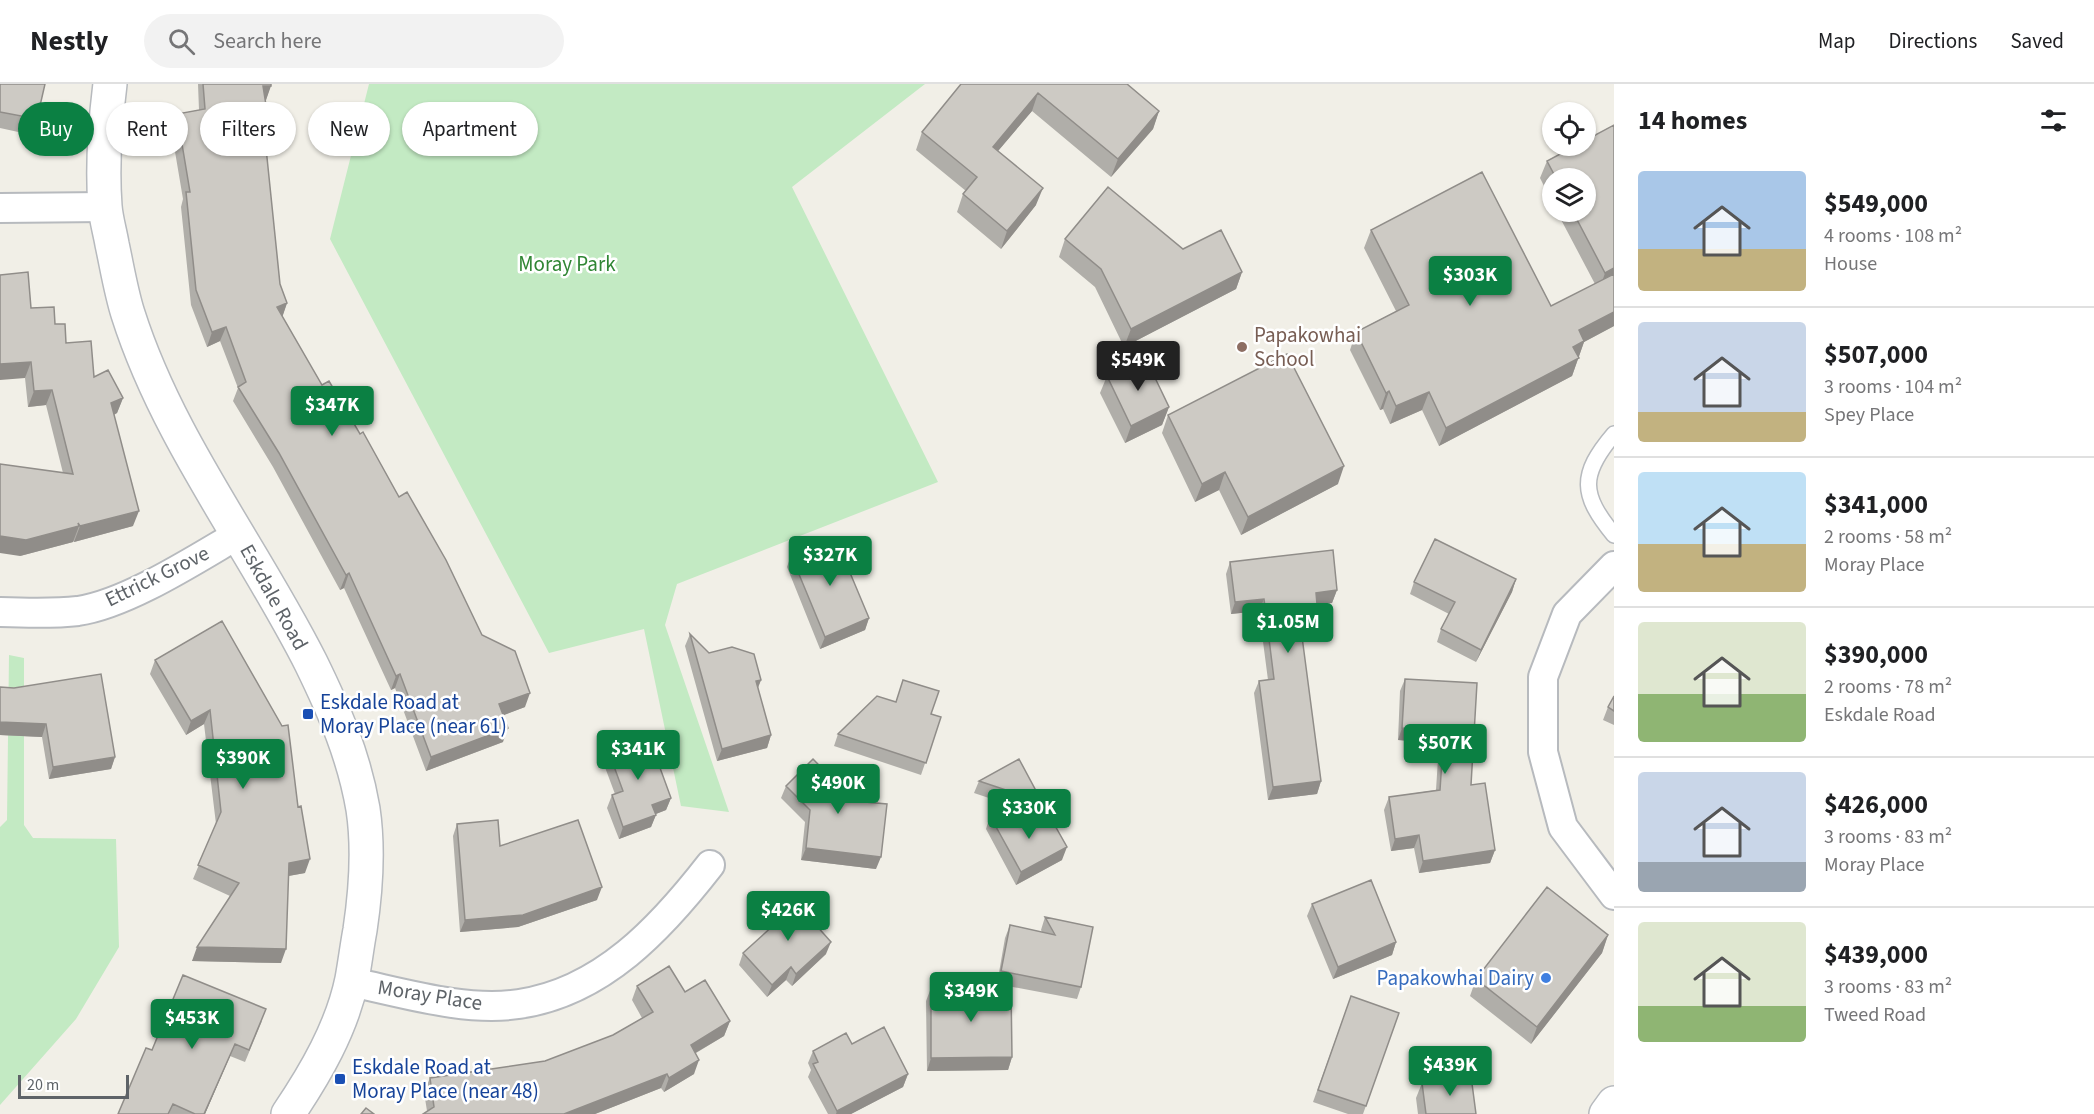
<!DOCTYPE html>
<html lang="en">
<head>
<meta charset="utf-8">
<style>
  :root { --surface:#fff; --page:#f2f2f2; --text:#202124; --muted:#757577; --line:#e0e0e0; --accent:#0b8043 }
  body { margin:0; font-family:"Source Sans 3",sans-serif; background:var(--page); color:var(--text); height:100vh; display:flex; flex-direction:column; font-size:22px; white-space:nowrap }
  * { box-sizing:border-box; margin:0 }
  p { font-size:20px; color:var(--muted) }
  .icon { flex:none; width:33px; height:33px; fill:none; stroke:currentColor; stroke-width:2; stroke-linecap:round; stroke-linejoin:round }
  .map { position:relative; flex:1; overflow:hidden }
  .details { display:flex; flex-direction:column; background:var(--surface); width:480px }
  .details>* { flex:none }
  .top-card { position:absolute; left:18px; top:18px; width:570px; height:54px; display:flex; gap:12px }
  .tools { position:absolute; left:1542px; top:18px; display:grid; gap:12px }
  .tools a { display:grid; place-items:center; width:54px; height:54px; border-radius:50%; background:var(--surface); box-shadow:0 2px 4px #0004; font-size:30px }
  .scale { position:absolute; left:18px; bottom:15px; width:111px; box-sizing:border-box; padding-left:6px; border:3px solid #5e6368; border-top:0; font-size:16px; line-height:21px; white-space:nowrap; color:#5e6368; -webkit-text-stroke:4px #fff; paint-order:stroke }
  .price { position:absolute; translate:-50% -51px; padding:0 14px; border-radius:6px; background:var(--accent); color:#fff; font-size:20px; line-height:39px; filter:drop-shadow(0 2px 3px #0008) }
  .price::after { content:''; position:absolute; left:50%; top:36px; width:18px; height:14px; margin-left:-9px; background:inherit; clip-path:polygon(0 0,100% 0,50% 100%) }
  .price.current { background:#222; color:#fff }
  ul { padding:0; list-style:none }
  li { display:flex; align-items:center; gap:18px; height:150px; padding:0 24px }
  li+li { border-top:2px solid var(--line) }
  li span { display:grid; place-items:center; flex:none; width:168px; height:120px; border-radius:6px; color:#555 }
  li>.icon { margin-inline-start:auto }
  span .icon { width:72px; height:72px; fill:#fffc; stroke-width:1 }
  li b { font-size:26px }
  h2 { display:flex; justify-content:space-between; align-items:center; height:72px; padding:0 24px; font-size:26px }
  .chip { padding:0 21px; border-radius:27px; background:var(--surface); box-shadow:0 2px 4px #0004; font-size:21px; line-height:54px }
  .chip.current { background:var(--accent); color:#fff }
  header { display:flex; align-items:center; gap:36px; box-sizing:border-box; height:84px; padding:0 30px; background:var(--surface); border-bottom:2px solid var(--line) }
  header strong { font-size:28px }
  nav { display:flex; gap:33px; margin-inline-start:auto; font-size:21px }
  .search { width:420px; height:54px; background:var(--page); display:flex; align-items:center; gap:15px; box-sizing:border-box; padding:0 21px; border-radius:33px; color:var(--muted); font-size:22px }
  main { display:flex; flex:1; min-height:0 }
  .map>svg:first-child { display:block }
  .green { fill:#c3eac3 }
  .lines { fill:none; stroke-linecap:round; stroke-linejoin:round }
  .service-casing { stroke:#b7babe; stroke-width:18 }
  .minor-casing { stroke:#b7babe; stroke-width:32 }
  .tertiary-casing { stroke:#b7babe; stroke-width:36 }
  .service { stroke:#fff; stroke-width:15 }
  .minor { stroke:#fff; stroke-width:28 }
  .tertiary { stroke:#fff; stroke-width:33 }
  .wall { fill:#b0aea9 }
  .shaded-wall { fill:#908d89 }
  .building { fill:#cdcac4; stroke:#908d89; stroke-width:1.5 }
  .education-dot { fill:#8d6e63; stroke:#fff; stroke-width:2 }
  .transit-dot { fill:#1a4fb4; stroke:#fff; stroke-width:2 }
  .shop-dot { fill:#3f7fe0; stroke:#fff; stroke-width:2 }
  .labels { text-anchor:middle; stroke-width:5; stroke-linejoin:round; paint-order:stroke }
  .park-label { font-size:21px; fill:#308634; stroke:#fff }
  .education-label { font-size:21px; fill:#785e54; stroke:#fff; text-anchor:start }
  .street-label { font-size:21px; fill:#5e6368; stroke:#fff }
  .transit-label { font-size:21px; fill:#164399; stroke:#fff; text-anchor:start }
  .shop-label { font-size:21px; fill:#366cbe; stroke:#fff; text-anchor:end }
</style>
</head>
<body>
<header>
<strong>Nestly</strong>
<div class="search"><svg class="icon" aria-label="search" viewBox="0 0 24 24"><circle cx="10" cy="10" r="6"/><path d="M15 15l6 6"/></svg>Search here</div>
<nav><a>Map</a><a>Directions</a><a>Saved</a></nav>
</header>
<main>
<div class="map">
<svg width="1614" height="1030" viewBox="0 0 1614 1030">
  <rect width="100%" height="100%" fill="#f1efe7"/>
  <path class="green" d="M 369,0 L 925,0 L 792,103 L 938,398 L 677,500 L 665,541 L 729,728 L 681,722 L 644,545 L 549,569 L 330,155 Z
    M 9,571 L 24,574 L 24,741 L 33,754 L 116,755 L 119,863 L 76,935 L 0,1021 L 0,743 L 7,736 Z"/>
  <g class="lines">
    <g class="service-casing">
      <path id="service" d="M 1614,350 C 1579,391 1581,411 1614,451"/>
    </g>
    <g class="minor-casing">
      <path id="minor" d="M 0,124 L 105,123
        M 1614,482 L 1567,530 L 1543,593 L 1543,668 L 1563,743 L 1614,811
        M 0,528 C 26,529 52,530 78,527 C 127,520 196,475 239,450
        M 351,898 C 404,909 465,928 519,920 C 602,908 661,844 710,781"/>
    </g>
    <g class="tertiary-casing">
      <path id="tertiary" d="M 110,0 C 105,40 102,82 105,122 C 106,135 110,148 112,160 C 117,183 121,208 128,230 C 168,356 252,462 311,579 C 334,626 354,672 363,725 C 369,765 366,806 360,846 C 357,862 355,879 352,895 C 342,944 315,990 288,1030
        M 1606,1030 L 1614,1019"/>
    </g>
    <use href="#service" class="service"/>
    <use href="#minor" class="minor"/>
    <use href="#tertiary" class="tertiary"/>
  </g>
  <path class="wall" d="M 0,0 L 37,35 L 32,51 L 0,44 Z
    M 198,0 L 271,0 L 266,16 L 265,16 L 266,66 L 280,200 L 287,219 L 282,233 L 322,301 L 360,350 L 399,413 L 525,623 L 503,631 L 503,658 L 426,687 L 395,604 L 391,606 L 344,504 L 340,506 L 273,383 L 233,317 L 238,304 L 220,257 L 207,263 L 191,221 L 181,123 L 183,115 L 171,44 L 177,30 L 199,26 Z
    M 961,0 L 1127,0 L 1159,27 L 1153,45 L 1111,93 L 1032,27 L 998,67 L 1036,121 L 1001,165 L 957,128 L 963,110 L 966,107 L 916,66 L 922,48 Z
    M 1614,41 L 1614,242 L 1584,258 L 1572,292 L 1439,362 L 1422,326 L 1390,340 L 1383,325 L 1380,326 L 1350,266 L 1356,248 L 1396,227 L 1364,164 L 1371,146 L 1551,222 L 1595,200 L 1557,128 L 1586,128 L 1586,94 L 1552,94 L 1552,118 L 1540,94 L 1547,77 Z
    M 1065,155 L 1242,188 L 1236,205 L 1124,263 L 1095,203 L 1059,173 Z
    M 31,224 L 55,240 L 66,259 L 94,293 L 123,314 L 117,329 L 114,331 L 133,442 L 74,458 L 73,457 L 73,458 L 20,472 L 63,389 L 46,321 L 28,323 L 25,294 Z
    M 1107,292 L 1169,323 L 1162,341 L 1125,359 L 1100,309 Z
    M 1168,331 L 1338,400 L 1241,451 L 1219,406 L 1195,418 L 1162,349 Z
    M 791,471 L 869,534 L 865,546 L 820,565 L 787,483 Z
    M 1230,478 L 1337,506 L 1332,519 L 1317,521 L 1315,555 L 1302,557 L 1321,697 L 1317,710 L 1268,716 L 1254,609 L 1259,597 L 1268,596 L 1259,527 L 1231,530 L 1226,490 Z
    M 1516,495 L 1512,508 L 1476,578 L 1437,558 L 1441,545 L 1449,530 L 1410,510 L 1414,498 Z
    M 222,537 L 305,789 L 288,792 L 281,879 L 192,877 L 230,812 L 193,795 L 216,740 L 204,640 L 186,651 L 150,590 L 155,576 Z
    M 690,550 L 709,569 L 761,596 L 758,604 L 771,651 L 767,664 L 717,677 L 685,562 Z
    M 1405,595 L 1477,599 L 1471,701 L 1495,766 L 1490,779 L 1419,789 L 1414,764 L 1391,767 L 1384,726 L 1389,713 L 1436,706 L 1439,659 L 1398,656 L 1400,607 Z
    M 0,603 L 115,673 L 111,685 L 49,695 L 42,653 L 0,651 Z
    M 1614,612 L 1614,641 L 1603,636 L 1608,623 Z
    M 931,630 L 941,633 L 921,691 L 834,662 L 838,650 Z
    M 608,666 L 671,714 L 666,726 L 656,730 L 651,743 L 619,755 L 607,724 L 612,711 L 615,710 L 603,678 Z
    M 979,697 L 1042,718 L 1037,730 L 974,709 Z
    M 786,702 L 854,717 L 876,785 L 801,776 L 805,738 L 781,714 Z
    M 990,732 L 1062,776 L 1016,801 L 986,745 Z
    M 457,740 L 500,762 L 597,816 L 518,843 L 460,848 L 453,752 Z
    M 1312,820 L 1396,858 L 1392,871 L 1333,895 L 1307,832 Z
    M 1045,833 L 1081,903 L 1077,915 L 997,900 L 1005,854 L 1010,841 L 1042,848 L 1041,846 Z
    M 773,835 L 820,835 L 818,843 L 826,870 L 792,902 L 786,896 L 767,913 L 739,881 L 743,869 L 769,846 Z
    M 1608,851 L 1602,869 L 1531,960 L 1470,912 L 1476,895 Z
    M 637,902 L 685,908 L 730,937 L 724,952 L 696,969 L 694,990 L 664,1008 L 661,1004 L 595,1030 L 423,1030 L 427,1027 L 424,1008 L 430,994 L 545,977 L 613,951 L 642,934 L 632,916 Z
    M 931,904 L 1012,973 L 1008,986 L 927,987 L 926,917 Z
    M 1351,912 L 1399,929 L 1363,1030 L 1348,1030 L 1313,1018 Z
    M 262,937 L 245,978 L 230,972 L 205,1030 L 118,1030 L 152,966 Z
    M 852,960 L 908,990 L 903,1003 L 851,1030 L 828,1030 L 808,993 L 811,986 L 808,979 L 813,967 Z
    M 1422,999 L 1476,1030 L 1418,1030 L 1416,1014 Z"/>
  <path class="shaded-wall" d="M 263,2 L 271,2 L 266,16 L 257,16 Z
    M 1038,9 L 1032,27 L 987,80 L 993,63 Z
    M 1159,27 L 1153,45 L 1111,93 L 1118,75 Z
    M 271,53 L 266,67 L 265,54 Z
    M 1043,104 L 1036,121 L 1001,165 L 1007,147 Z
    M 1614,184 L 1614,198 L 1599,207 L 1605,189 Z
    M 1242,188 L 1236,205 L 1124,263 L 1131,245 Z
    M 287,219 L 282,234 L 277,223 Z
    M 1614,228 L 1614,242 L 1584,258 L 1572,292 L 1439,362 L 1446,344 L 1579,246 Z
    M 226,243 L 220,257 L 207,263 L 212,248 Z
    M 31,278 L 25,294 L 0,296 L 0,280 Z
    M 52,306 L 46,321 L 28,323 L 34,307 Z
    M 1389,307 L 1383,325 L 1380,326 L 1386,309 Z
    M 1429,308 L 1422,326 L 1390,340 L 1396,322 Z
    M 123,314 L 117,329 L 105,335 L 111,319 Z
    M 1169,323 L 1162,341 L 1125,359 L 1131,342 Z
    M 1344,382 L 1338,400 L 1241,451 L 1248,433 Z
    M 1225,388 L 1219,406 L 1195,418 L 1202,400 Z
    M 139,427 L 133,442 L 74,458 L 80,442 Z
    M 79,442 L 73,458 L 20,472 L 0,469 L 0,452 Z
    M 349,489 L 344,504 L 340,506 L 346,491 Z
    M 1516,495 L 1512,508 L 1476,578 L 1481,566 Z
    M 1337,506 L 1332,519 L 1311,521 L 1316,509 Z
    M 1264,515 L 1259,527 L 1231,530 L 1235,518 Z
    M 869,534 L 865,546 L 820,565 L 825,553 Z
    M 1319,543 L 1315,555 L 1296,557 L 1301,545 Z
    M 400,590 L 395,604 L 391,606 L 396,592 Z
    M 761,596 L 756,608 L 756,597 Z
    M 530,609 L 525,623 L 494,635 L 499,620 Z
    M 210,626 L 204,640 L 186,651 L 191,637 Z
    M 0,638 L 46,640 L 42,653 L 0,651 Z
    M 508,644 L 503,658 L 426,687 L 431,673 Z
    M 1402,644 L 1444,646 L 1439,659 L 1398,656 Z
    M 771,651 L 767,664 L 717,677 L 722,665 Z
    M 115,673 L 111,685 L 49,695 L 53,683 Z
    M 1321,697 L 1317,710 L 1268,716 L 1273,703 Z
    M 671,714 L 666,726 L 648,733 L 652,721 Z
    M 656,731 L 651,743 L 619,755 L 623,743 Z
    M 1419,751 L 1414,764 L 1391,767 L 1395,755 Z
    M 1067,763 L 1062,776 L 1016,801 L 1021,788 Z
    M 806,764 L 881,773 L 876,785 L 801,776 Z
    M 1495,766 L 1490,779 L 1419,789 L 1423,777 Z
    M 310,775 L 305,789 L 283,793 L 289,779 Z
    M 602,803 L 597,816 L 518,843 L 460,848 L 465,836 Z
    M 1608,851 L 1602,869 L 1531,960 L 1537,943 Z
    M 831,858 L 826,870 L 792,902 L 796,890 Z
    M 1396,858 L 1392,871 L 1333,895 L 1338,883 Z
    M 197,863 L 286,865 L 281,879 L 192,877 Z
    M 791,883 L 786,896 L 767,913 L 772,901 Z
    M 730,937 L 724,952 L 685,975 L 691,961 Z
    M 235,960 L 230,972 L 205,1030 L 204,1030 Z
    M 1012,973 L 1008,986 L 927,987 L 931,974 Z
    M 699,976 L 694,990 L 664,1008 L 669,994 Z
    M 667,990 L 661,1004 L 595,1030 L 564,1030 Z
    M 908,990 L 903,1003 L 851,1030 L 836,1030 L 837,1027 Z"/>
  <path class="building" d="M 0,0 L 45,0 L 37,35 L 0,28 Z
    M 203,0 L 271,0 L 271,2 L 263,2 L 271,53 L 265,54 L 280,200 L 287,219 L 277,223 L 322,301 L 329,297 L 360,350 L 363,348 L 399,413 L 407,408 L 446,476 L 482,551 L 515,567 L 530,609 L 499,620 L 508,644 L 431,673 L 400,590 L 396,592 L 349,489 L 346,491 L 279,369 L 238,303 L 246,298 L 226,243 L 212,248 L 196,206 L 186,108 L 190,108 L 177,30 L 205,25 Z
    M 961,0 L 1127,0 L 1159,27 L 1118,75 L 1038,9 L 993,63 L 1043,104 L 1007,147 L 963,110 L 977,93 L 922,48 Z
    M 1614,41 L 1614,184 L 1605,189 L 1573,128 L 1586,128 L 1586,94 L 1556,94 L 1547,77 L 1575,62 L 1586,62 L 1586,56 Z
    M 1482,88 L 1551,222 L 1614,190 L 1614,228 L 1579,246 L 1584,257 L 1573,263 L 1579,274 L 1446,344 L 1429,308 L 1396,322 L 1389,307 L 1386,309 L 1356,248 L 1409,221 L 1371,146 Z
    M 1108,103 L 1183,165 L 1221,146 L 1242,188 L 1131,245 L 1101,185 L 1065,155 Z
    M 28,188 L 31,224 L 54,223 L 55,240 L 65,240 L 66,259 L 91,257 L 94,293 L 108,286 L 123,314 L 111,319 L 139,427 L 80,442 L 78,439 L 79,442 L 26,456 L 0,452 L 0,380 L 73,390 L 52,306 L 34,307 L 31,278 L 0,280 L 0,191 Z
    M 1287,270 L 1344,382 L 1248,433 L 1225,388 L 1202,400 L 1168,331 Z
    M 1145,273 L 1169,323 L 1131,342 L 1107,292 Z
    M 835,453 L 869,534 L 825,553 L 791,471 Z
    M 1435,455 L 1516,495 L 1481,566 L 1441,545 L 1455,518 L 1414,498 Z
    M 1333,466 L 1337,506 L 1316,509 L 1319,543 L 1301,545 L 1321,697 L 1273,703 L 1259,597 L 1274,595 L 1264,515 L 1235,518 L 1230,478 Z
    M 222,537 L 282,642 L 288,641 L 298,723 L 301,722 L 310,775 L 289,779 L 286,865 L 197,863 L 239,799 L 198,781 L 221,728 L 210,626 L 191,637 L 155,576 Z
    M 690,550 L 709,569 L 732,563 L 754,570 L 761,596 L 756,597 L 771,651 L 722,665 Z
    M 101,590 L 115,673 L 53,683 L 46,640 L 0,638 L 0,603 L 14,604 Z
    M 1405,595 L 1477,599 L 1471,701 L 1485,699 L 1495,766 L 1423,777 L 1419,751 L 1395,755 L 1389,713 L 1440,706 L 1444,646 L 1402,644 Z
    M 903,596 L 939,607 L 931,630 L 941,633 L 926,679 L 838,650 L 877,612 L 896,618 Z
    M 1614,612 L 1614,627 L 1608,623 Z
    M 648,651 L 671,714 L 652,721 L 656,731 L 623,743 L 612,711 L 623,707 L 608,666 Z
    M 813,675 L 854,717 L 887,720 L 881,773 L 806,764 L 810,726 L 786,702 Z
    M 1019,675 L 1042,718 L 979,697 Z
    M 990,732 L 1054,740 L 1067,763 L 1021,788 Z
    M 498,736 L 500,762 L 578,736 L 602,803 L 523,831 L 465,836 L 457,740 Z
    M 1371,796 L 1396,858 L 1338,883 L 1312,820 Z
    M 1547,803 L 1608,851 L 1537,943 L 1476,895 Z
    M 799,811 L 820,835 L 815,840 L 831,858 L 796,890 L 791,883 L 772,901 L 743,869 L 776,839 L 773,835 Z
    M 1045,833 L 1093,843 L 1081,903 L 1001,887 L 1010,841 L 1055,851 Z
    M 669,882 L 685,908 L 705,896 L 730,937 L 691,961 L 699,976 L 669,994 L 667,990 L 564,1030 L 423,1030 L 434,1023 L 430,994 L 545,977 L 613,951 L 653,928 L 637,902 Z
    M 183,891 L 266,925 L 249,966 L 235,960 L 204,1030 L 195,1030 L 173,1020 L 168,1030 L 118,1030 L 146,964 L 152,966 Z
    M 1011,903 L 1012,973 L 931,974 L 931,904 Z
    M 1351,912 L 1399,929 L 1366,1022 L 1318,1006 Z
    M 884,943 L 908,990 L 837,1027 L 813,980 L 818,978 L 813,967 L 846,949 L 852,960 Z
    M 1471,992 L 1476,1030 L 1426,1030 L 1422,999 Z
    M 366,1024 L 374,1030 L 361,1030 Z"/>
  <circle class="education-dot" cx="1242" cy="263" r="6"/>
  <g class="transit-dot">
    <rect x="302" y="624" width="12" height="12" rx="3"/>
    <rect x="334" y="989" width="12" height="12" rx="3"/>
  </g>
  <circle class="shop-dot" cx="1546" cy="894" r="6"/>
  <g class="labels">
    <g class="park-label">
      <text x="567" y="187">Moray Park</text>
    </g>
    <g class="education-label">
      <text x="1254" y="258">Papakowhai<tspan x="1254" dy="24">School</tspan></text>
    </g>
    <g class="street-label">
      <text transform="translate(157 492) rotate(-26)" y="7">Ettrick Grove</text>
      <text transform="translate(274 513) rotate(61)" y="7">Eskdale Road</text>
      <text transform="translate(430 911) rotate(9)" y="7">Moray Place</text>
    </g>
    <g class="transit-label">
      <text x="320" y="625">Eskdale Road at<tspan x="320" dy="24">Moray Place (near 61)</tspan></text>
      <text x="352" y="990">Eskdale Road at<tspan x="352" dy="24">Moray Place (near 48)</tspan></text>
    </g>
    <g class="shop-label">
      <text x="1534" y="901">Papakowhai Dairy</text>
    </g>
  </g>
</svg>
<div class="tools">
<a><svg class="icon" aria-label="locate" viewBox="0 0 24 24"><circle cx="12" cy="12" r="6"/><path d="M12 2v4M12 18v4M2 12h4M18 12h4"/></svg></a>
<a><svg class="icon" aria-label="layers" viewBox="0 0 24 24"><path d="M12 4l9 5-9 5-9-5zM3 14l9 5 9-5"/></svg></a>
</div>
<div class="scale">20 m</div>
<b class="price" style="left:1470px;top:223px">$303K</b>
<b class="price current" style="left:1138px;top:308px">$549K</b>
<b class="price" style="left:332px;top:353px">$347K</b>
<b class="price" style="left:830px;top:503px">$327K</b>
<b class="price" style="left:1288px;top:570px">$1.05M</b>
<b class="price" style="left:1445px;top:691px">$507K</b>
<b class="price" style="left:638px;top:697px">$341K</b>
<b class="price" style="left:243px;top:706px">$390K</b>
<b class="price" style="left:838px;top:731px">$490K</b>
<b class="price" style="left:1029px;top:756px">$330K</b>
<b class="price" style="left:788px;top:858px">$426K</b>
<b class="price" style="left:971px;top:939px">$349K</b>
<b class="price" style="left:192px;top:966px">$453K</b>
<b class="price" style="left:1450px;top:1013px">$439K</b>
<div class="top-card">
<a class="chip current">Buy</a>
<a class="chip">Rent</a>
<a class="chip">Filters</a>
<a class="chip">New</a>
<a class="chip">Apartment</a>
</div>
</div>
<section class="details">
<h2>14 homes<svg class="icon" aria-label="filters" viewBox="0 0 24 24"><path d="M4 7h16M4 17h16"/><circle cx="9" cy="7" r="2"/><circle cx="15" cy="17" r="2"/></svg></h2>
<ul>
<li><span style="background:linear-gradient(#a9c7e8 65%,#c2b280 0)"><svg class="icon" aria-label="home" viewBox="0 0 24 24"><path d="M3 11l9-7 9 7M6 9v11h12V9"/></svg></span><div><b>$549,000</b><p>4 rooms · 108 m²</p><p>House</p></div></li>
<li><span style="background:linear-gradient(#c9d6e8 75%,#c2b280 0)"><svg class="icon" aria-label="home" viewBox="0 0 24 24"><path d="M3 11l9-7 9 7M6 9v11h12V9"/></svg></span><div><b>$507,000</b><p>3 rooms · 104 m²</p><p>Spey Place</p></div></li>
<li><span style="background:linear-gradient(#bfe0f5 60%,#c2b280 0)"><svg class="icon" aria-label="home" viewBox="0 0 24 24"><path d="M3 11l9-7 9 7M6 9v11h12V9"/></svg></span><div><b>$341,000</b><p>2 rooms · 58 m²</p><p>Moray Place</p></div></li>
<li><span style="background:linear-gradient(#dfe7d0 60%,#8fb573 0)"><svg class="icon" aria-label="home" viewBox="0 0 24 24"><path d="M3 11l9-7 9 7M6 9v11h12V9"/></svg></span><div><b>$390,000</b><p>2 rooms · 78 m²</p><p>Eskdale Road</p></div></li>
<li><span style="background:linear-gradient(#c9d6e8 75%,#9aa5b1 0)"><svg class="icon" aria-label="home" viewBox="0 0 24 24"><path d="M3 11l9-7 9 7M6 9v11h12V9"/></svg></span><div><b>$426,000</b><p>3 rooms · 83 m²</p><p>Moray Place</p></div></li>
<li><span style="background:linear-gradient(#dfe7d0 70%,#8fb573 0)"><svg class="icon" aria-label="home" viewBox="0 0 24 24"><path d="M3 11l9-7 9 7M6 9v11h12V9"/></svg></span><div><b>$439,000</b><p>3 rooms · 83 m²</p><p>Tweed Road</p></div></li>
</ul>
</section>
</main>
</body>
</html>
